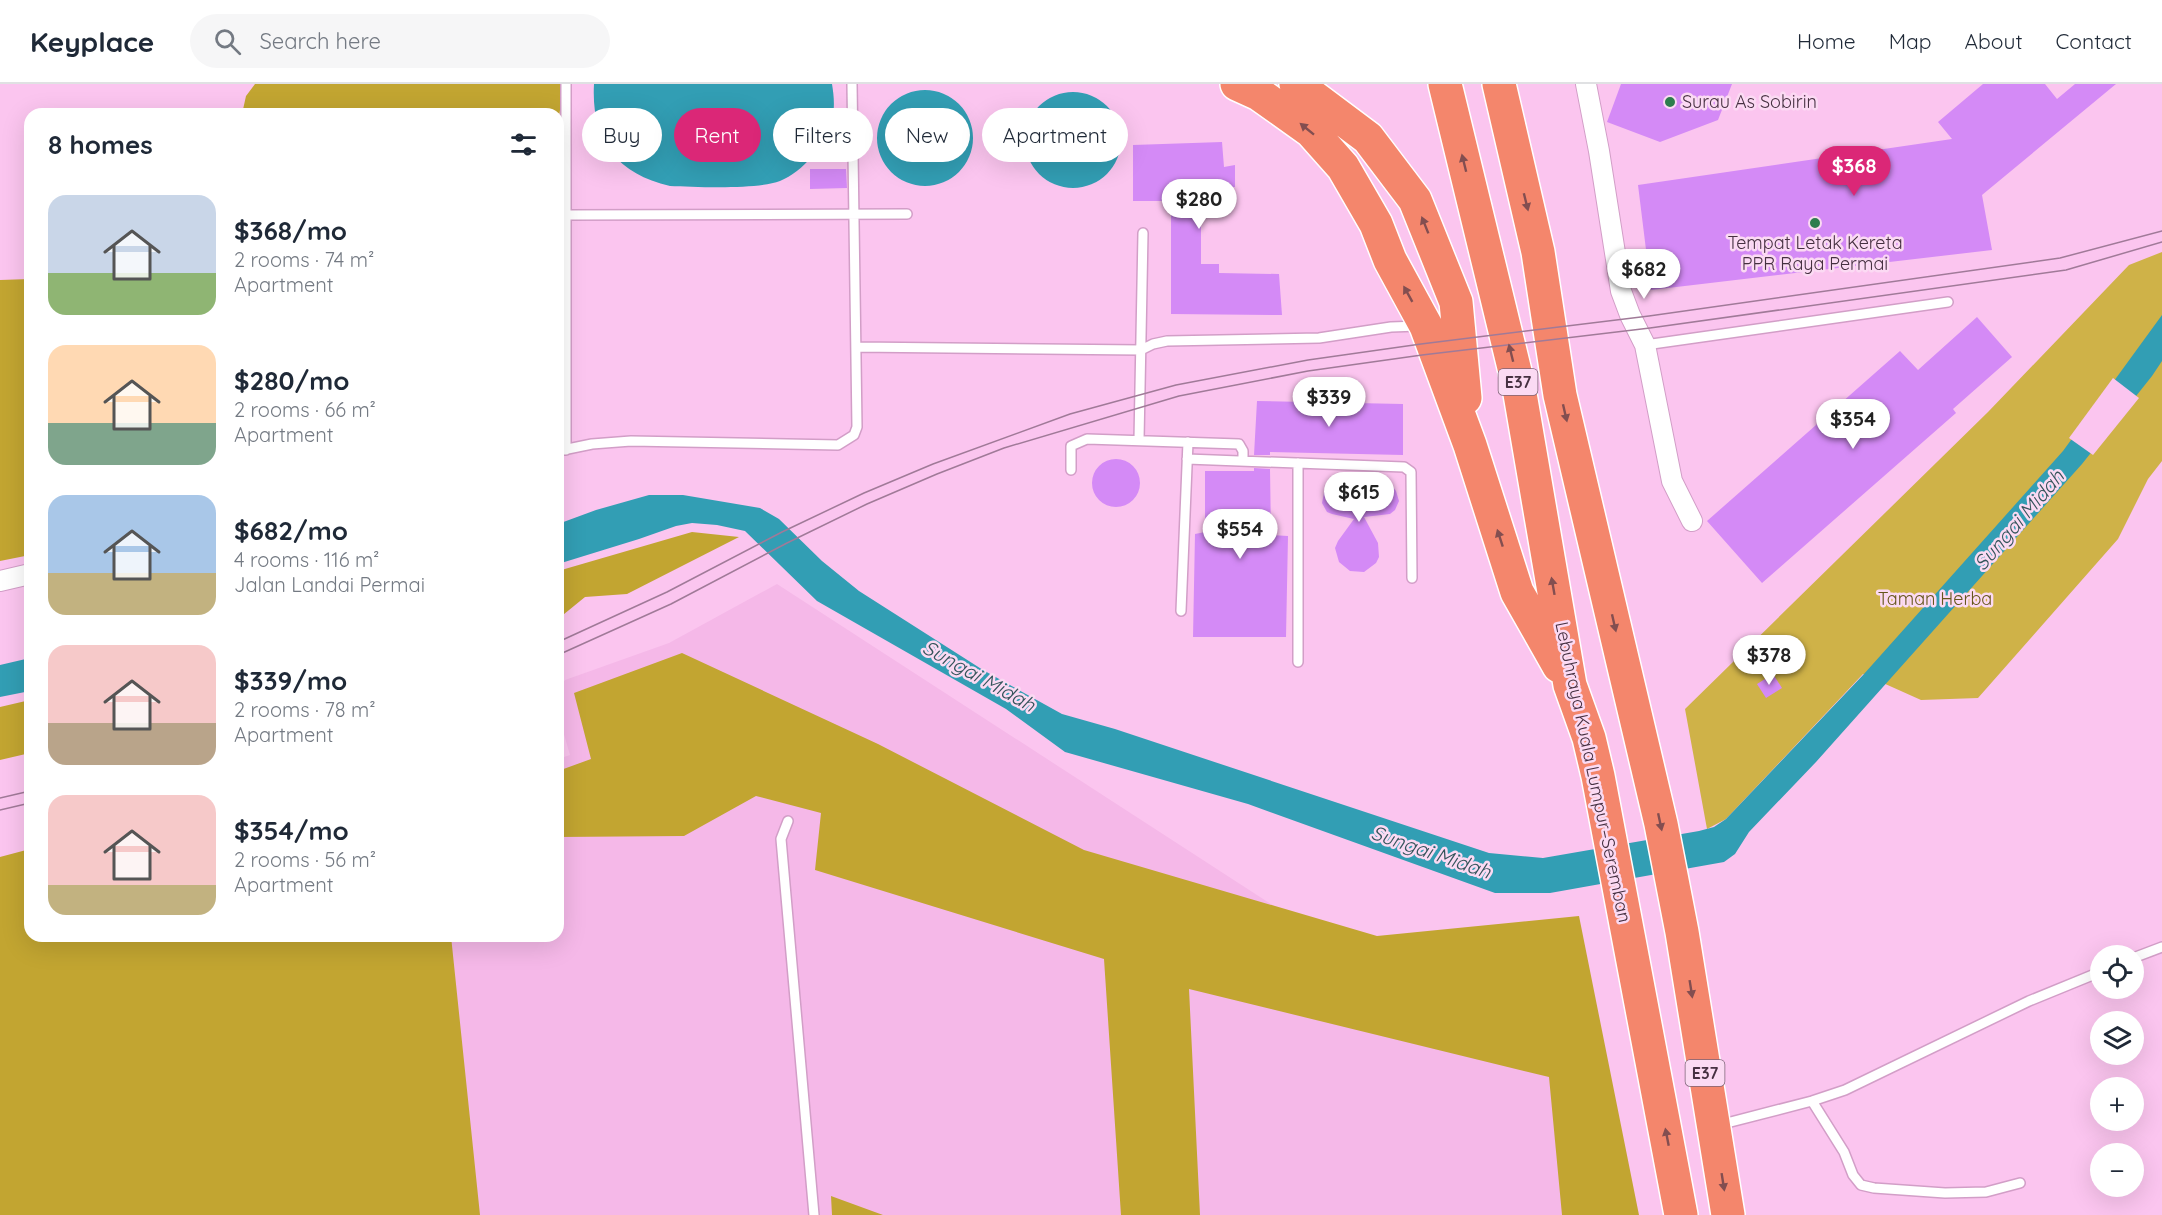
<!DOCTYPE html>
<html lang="en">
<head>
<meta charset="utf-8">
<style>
  :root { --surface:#fff; --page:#f6f6f7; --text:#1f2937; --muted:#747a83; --line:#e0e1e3; --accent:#db2777 }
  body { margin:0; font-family:Quicksand,sans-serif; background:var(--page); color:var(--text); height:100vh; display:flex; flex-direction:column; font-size:22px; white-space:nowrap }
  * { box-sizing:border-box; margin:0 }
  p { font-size:20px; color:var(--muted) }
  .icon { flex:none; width:33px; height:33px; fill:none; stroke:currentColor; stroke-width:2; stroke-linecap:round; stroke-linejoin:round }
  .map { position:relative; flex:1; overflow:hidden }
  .sheet { position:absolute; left:24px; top:24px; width:540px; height:834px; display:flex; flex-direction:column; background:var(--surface); border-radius:18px; box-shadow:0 6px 24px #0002 }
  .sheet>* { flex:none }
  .guide { position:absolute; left:582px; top:24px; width:570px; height:54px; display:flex; gap:12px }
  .fabs { position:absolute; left:2090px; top:861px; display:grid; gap:12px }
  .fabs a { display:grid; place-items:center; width:54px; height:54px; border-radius:50%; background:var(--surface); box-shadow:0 6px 24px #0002; font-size:30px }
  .price { position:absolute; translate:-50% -51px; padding:0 14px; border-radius:21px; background:#fff; color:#222; font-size:20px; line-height:39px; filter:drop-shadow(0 2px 3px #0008) }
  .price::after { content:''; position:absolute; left:50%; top:36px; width:18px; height:14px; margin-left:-9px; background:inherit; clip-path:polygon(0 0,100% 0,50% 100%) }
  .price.current { background:var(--accent); color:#fff }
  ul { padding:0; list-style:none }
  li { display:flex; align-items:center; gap:18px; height:150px; padding:0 24px }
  li span { display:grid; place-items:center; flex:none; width:168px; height:120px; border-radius:18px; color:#555 }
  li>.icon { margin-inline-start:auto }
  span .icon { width:72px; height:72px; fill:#fffc; stroke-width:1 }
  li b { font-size:26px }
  h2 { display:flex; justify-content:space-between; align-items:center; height:72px; padding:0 24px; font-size:26px }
  .pill { padding:0 21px; border-radius:27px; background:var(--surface); box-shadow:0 6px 24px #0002; font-size:21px; line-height:54px }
  .pill.current { background:var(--accent); color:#fff }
  header { display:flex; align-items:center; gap:36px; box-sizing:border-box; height:84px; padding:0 30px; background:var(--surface); border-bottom:2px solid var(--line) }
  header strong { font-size:28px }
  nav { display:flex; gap:33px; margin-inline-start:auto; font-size:21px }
  .search { width:420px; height:54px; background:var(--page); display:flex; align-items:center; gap:15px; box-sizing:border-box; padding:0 21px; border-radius:33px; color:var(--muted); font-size:22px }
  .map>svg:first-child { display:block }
  .built { fill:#f5b8e8 }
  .green { fill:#cfb248 }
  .forest { fill:#c2a531 }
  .water { fill:#329eb4 }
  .pier { fill:#fbc5ef }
  .building { fill:#d48af6 }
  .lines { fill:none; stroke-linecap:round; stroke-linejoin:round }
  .service-casing { stroke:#d29ec7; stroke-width:12 }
  .minor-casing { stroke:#d29ec7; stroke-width:22 }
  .motorway-casing { stroke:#fff; stroke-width:36 }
  .service { stroke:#fff; stroke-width:9 }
  .minor { stroke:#fff; stroke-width:20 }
  .motorway { stroke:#f4866c; stroke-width:33 }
  .tram { stroke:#a07a98; stroke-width:1.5 }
  .oneway { fill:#834e50 }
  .poi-dot { fill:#2d7d4e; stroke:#fbdaf3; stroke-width:2 }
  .labels { text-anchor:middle; stroke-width:5; stroke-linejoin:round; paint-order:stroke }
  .shield { fill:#fbdaf3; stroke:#7c6376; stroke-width:1.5 }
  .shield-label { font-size:16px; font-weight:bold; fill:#463041 }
  .poi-label { font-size:18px; fill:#463041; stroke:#fbdaf3; text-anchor:start }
  .park-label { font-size:18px; fill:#66561c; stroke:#fbdaf3 }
  .street-label { font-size:18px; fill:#463041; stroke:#fbdaf3 }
  .water-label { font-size:20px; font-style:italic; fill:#34545b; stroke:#fbdaf3 }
</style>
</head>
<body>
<header>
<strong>Keyplace</strong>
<div class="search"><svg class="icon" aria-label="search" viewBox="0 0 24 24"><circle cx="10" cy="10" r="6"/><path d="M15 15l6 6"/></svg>Search here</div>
<nav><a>Home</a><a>Map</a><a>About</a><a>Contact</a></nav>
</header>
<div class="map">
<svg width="2162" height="1131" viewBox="0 0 2162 1131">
  <rect width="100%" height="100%" fill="#fbc5ef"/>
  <path class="built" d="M 777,500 L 1382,892 L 1555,941 L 1588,1131 L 0,1131 L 0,773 L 30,766 L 30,852 L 558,852 L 558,675 L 570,671 L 558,630 L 558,604 L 565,596 L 669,559 Z"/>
  <path class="green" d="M 2162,168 L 2162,377 L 2148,395 L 2118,455 L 1978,614 L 1921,616 L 1863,590 L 1726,735 L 1707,745 L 1685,625 L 1988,328 L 2129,181 Z"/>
  <path class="forest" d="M 255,0 L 564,0 L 558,39 L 558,30 L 242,30 L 246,12 Z
    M 30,195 L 30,471 L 0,477 L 0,196 Z
    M 692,448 L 739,453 L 627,510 L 585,513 L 558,535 L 558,487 Z
    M 682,569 L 878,660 L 1084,766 L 1377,852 L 1579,832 L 1639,1131 L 1562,1131 L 1549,993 L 1189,905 L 1200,1131 L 1121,1131 L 1104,875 L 815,786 L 821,729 L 756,712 L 684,752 L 558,753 L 558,687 L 591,675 L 574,609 Z
    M 30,616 L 30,669 L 0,676 L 0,623 Z
    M 30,765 L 30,852 L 451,852 L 480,1131 L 0,1131 L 0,773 Z
    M 831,1112 L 883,1131 L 832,1131 Z"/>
  <path class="water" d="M 594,0 L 832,0 C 834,12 835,24 832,36 C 826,60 803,88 780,97 C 757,106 696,103 670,102 C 615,89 591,55 594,0 Z
    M877 54a48 48 0 1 1 96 0a48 48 0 1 1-96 0Z
    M1025 56a48 48 0 1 1 96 0a48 48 0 1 1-96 0Z
    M 2162,231 L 2162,277 L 2152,292 L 2082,380 L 1816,678 L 1749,748 L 1735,770 L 1724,778 L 1550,809 L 1495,809 L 1248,720 L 1065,668 L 1006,625 L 817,517 L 745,447 L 717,441 L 692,439 L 676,442 L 639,455 L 558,480 L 558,440 L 596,426 L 649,411 L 683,411 L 760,424 L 779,435 L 822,477 L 859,507 L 983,586 L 1062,630 L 1115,645 L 1489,769 L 1543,774 L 1699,747 L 1714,743 L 1726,735 L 1864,590 L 2063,367 Z
    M 30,574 L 30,607 L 0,613 L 0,581 Z"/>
  <path class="pier" d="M 2113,294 L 2139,314 L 2093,371 L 2069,354 Z"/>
  <path class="building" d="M 1621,0 L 1732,0 L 1718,36 L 1660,58 L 1607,38 Z
    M 1983,0 L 2045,0 L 2057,15 L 2075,0 L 2116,0 L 1982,111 L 1992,166 L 1651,206 L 1638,101 L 1952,55 L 1938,38 Z
    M 1222,58 L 1224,83 L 1235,81 L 1235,103 L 1224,104 L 1222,118 L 1201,118 L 1201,180 L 1219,180 L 1219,189 L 1279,190 L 1282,231 L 1171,230 L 1171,117 L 1133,117 L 1133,61 Z
    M 810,85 L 846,85 L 847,104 L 810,105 Z
    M 1977,233 L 2012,273 L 1953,325 L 1956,329 L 1762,499 L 1707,437 L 1900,267 L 1918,286 Z
    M 1257,317 L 1403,320 L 1403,371 L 1270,368 L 1270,371 L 1254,371 Z
    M1092 399a24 24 0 1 1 48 0a24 24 0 1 1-48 0Z
    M 1254,384 L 1270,385 L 1271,451 L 1288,452 L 1286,553 L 1193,553 L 1195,450 L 1205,448 L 1205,387 L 1254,387 Z
    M 1383,399 L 1393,403 L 1396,407 L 1399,417 L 1395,426 L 1390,430 L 1364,433 L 1378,459 L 1379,473 L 1376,479 L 1364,488 L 1350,487 L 1339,478 L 1335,464 L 1338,457 L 1354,435 L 1332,430 L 1327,428 L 1322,419 L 1324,409 L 1331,402 L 1341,401 L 1360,415 L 1372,402 Z
    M 1773,590 L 1782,604 L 1766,614 L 1757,600 Z"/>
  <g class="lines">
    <g class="service-casing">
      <path id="service" d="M 566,0 L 566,366
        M 567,131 L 907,130
        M 1645,261 L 1948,218
        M 856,263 L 1141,266 L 1153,260 L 1167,257 L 1319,254 L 1391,243 L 1418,242
        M 1139,356 L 1143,149
        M 558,367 L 592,360 L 631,357 L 838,361 L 854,351 L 857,343 L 852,0
        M 1187,375 L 1404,383 L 1411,388 L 1412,494
        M 1298,379 L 1298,578
        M 1071,386 L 1071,362 L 1087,355 L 1239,360 L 1243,367 L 1243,377
        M 1181,527 L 1188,358
        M 788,737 L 781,755 L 814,1131
        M 2133,874 L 2162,863
        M 1812,1017 L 1844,1068 L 1853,1091 L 1861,1101 L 1874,1104 L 1945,1109 L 1986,1108 L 2020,1099
        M 1719,1041 L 1812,1017 L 1845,1006 L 2029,917 L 2100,888"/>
    </g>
    <g class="minor-casing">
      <path id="minor" d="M 1586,0 L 1599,67 L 1621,207 L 1630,231 L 1645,261 L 1672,397 L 1692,437
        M 0,497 L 30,490"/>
    </g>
    <g class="motorway-casing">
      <path id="motorway" d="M 1237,0 L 1259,10 L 1311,47 L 1343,83 L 1376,140 L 1390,176 L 1426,242 L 1470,361 L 1517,508 L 1559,582
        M 1296,0 L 1368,54 L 1415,116 L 1456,218 L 1465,314
        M 1445,0 L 1519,304 L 1570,601 L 1589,654 L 1598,692 L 1681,1131
        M 1499,0 L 1538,168 L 1560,311 L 1661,740 L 1682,848 L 1728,1131"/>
    </g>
    <use href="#service" class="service"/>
    <use href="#minor" class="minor"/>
    <use href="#motorway" class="motorway"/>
    <path class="tram" d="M 558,558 L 667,508 L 782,448 L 864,409 L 933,380 L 1070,330 L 1176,301 L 1308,276 L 1421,260 L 1649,232 L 2060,174 L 2162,147
      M 558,571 L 671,520 L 787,459 L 867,420 L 937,390 L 1004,364 L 1179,312 L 1308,287 L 1422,271 L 1650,244 L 2066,186 L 2162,158
      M 0,714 L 30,707
      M 0,726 L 30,719"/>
  </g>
  <defs><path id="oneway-solid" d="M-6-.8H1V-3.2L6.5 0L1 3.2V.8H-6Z" transform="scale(1.5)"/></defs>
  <g class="oneway">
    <use href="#oneway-solid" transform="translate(1307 45) rotate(-141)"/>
    <use href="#oneway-solid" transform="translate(1464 79) rotate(-104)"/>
    <use href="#oneway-solid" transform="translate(1526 118) rotate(76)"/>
    <use href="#oneway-solid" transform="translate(1425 141) rotate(-112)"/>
    <use href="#oneway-solid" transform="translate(1408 210) rotate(-119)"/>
    <use href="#oneway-solid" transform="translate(1511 269) rotate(-104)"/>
    <use href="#oneway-solid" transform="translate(1565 329) rotate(77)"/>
    <use href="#oneway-solid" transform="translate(1500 454) rotate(-108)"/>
    <use href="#oneway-solid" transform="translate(1553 502) rotate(-100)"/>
    <use href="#oneway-solid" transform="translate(1614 539) rotate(77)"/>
    <use href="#oneway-solid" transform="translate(1660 738) rotate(78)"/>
    <use href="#oneway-solid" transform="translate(1691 905) rotate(81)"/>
    <use href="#oneway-solid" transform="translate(1667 1053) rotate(-101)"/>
    <use href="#oneway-solid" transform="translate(1723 1098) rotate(81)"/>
  </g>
  <g class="poi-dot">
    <circle cx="1670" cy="18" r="6"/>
    <circle cx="1815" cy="139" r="6"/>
  </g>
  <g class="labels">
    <g class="shield">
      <rect x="1498.5" y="285" width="39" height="26" rx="4.5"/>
      <rect x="1685.5" y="976" width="39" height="26" rx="4.5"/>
    </g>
    <g class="shield-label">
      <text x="1518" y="304">E37</text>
      <text x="1705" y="995">E37</text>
    </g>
    <g class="poi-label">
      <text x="1682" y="24">Surau As Sobirin</text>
      <text x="1815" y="165" text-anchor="middle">Tempat Letak Kereta<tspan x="1815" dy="21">PPR Raya Permai</tspan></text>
    </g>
    <g class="park-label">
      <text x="1935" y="521">Taman Herba</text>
    </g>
    <g class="street-label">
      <text transform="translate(1593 688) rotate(78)" y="6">Lebuhraya Kuala Lumpur–Seremban</text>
    </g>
    <g class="water-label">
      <text transform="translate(2019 436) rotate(-49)" y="7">Sungai Midah</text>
      <text transform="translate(979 592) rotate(29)" y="7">Sungai Midah</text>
      <text transform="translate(1431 768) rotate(19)" y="7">Sungai Midah</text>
    </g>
  </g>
</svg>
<div class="fabs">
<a><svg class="icon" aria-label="locate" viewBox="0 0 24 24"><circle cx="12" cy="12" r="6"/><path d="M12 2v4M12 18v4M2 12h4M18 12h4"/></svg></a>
<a><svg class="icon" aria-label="layers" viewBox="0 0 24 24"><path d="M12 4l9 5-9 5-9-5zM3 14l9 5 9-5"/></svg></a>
<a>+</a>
<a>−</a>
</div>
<b class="price current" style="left:1854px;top:113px">$368</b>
<b class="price" style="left:1199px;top:146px">$280</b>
<b class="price" style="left:1644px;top:216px">$682</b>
<b class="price" style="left:1329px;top:344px">$339</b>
<b class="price" style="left:1853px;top:366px">$354</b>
<b class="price" style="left:1359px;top:439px">$615</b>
<b class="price" style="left:1240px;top:476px">$554</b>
<b class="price" style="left:1769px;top:602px">$378</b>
<div class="guide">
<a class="pill">Buy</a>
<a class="pill current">Rent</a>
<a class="pill">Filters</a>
<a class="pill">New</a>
<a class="pill">Apartment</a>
</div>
<section class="sheet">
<h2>8 homes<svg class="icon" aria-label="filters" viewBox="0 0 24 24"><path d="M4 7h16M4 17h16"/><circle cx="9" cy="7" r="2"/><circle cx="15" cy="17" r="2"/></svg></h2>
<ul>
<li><span style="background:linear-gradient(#c9d6e8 65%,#8fb573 0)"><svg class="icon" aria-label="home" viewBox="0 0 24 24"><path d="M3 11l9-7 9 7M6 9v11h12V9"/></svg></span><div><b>$368/mo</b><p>2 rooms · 74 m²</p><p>Apartment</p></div></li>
<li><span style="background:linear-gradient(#ffd9b3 65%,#7fa58c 0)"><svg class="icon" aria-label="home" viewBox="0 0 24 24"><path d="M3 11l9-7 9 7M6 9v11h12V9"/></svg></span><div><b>$280/mo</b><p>2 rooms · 66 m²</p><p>Apartment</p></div></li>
<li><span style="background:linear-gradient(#a9c7e8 65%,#c2b280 0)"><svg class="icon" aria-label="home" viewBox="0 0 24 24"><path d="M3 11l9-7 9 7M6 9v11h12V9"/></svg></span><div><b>$682/mo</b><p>4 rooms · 116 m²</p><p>Jalan Landai Permai</p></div></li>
<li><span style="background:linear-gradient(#f6c9c9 65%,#b9a48a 0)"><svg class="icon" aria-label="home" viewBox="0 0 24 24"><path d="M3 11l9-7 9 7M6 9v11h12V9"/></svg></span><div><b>$339/mo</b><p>2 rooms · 78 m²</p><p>Apartment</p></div></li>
<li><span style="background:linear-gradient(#f6c9c9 75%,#c2b280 0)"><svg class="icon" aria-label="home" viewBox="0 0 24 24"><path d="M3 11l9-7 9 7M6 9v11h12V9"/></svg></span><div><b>$354/mo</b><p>2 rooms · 56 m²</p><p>Apartment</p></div></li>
</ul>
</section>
</div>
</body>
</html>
